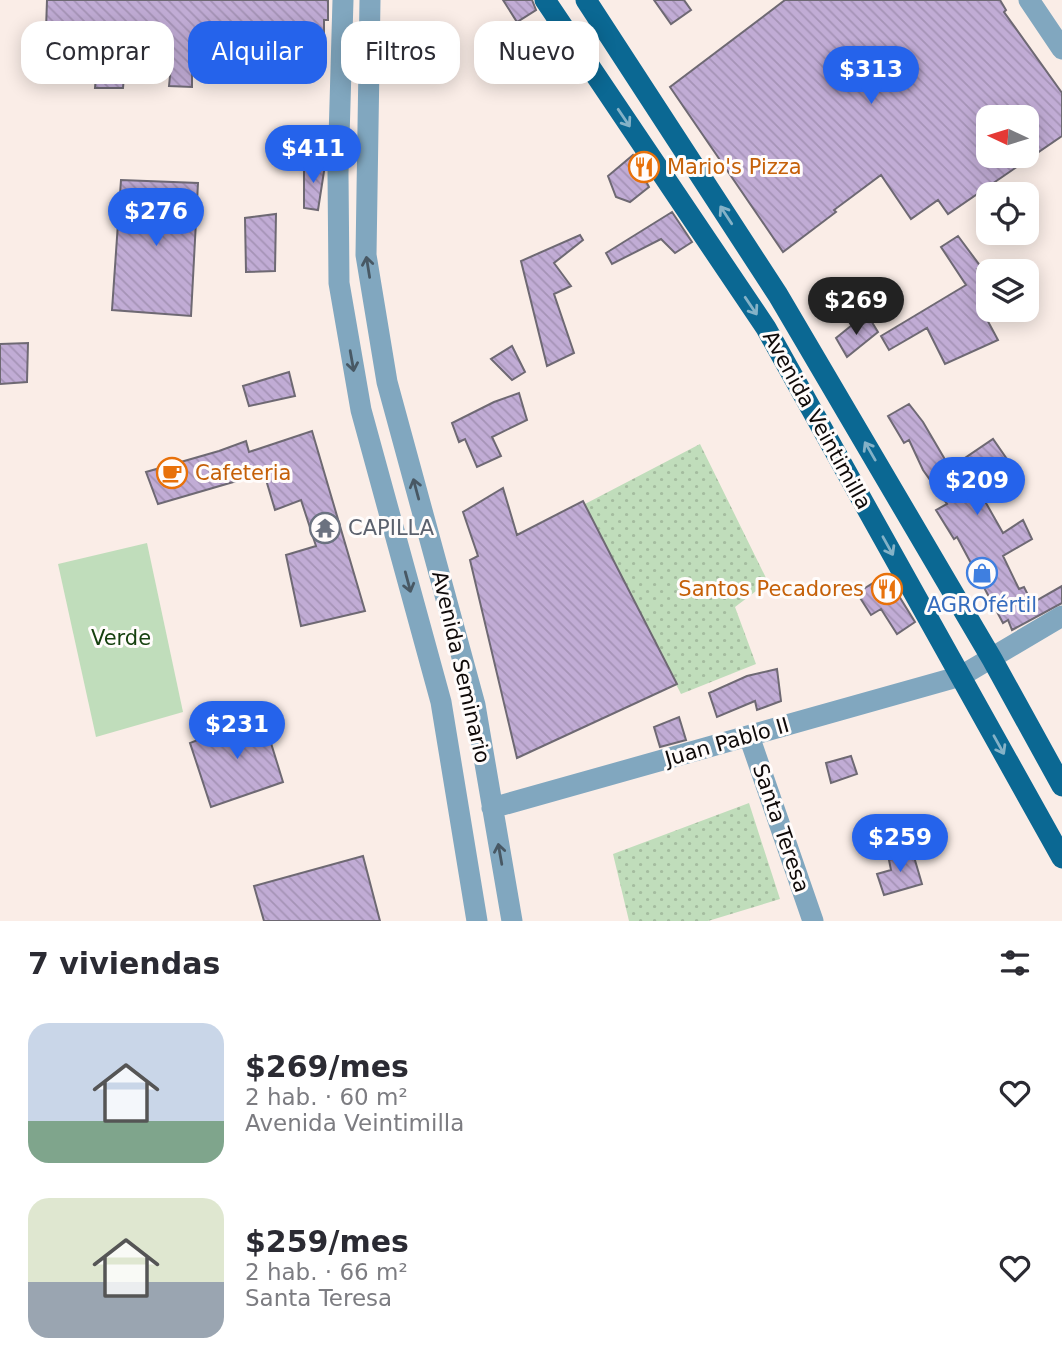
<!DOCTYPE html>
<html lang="es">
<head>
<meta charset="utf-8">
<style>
  :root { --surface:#fff; --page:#f2f2f3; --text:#2b2b33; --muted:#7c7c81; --accent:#2563eb }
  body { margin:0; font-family:"DejaVu Sans",sans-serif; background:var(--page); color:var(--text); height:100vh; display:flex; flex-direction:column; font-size:26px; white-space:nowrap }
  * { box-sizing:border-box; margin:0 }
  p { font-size:23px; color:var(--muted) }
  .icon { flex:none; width:38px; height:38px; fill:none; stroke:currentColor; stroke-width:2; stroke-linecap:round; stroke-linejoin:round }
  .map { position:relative; height:921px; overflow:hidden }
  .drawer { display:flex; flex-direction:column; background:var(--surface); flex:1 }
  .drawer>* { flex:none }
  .hud { position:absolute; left:21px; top:21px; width:700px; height:63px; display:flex; gap:14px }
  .needle { width:46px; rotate:274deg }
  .fabs { position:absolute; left:976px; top:105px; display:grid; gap:14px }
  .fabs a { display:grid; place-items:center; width:63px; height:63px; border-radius:14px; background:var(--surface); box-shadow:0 4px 18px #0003; font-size:35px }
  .price { position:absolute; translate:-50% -60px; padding:0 16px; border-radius:24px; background:var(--accent); color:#fff; font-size:23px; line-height:46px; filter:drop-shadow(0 2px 4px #0008) }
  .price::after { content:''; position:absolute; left:50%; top:42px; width:21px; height:16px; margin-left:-10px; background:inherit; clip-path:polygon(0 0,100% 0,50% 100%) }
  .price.active { background:#222; color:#fff }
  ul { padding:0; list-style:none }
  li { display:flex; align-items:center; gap:21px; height:175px; padding:0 28px }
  li span { display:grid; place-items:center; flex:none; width:196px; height:140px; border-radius:21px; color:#555 }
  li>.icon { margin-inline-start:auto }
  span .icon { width:84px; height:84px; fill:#fffc; stroke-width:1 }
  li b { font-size:30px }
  h2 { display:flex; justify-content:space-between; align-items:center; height:84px; padding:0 28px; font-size:30px }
  .chip { padding:0 24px; border-radius:21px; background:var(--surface); box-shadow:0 4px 18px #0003; font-size:24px; line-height:63px }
  .chip.active { background:var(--accent); color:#fff }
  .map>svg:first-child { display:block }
  .grass { fill:url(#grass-dots) }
  .park { fill:#c0ddbb }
  .building { fill:url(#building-back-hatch); stroke:#6e6973; stroke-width:2; fill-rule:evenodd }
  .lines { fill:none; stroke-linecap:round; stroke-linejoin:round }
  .street { stroke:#81a7bf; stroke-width:21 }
  .primary { stroke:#0b6893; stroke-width:21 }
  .oneway { stroke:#85b2c7 }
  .oneway2 { stroke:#485864 }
  .labels { text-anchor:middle; stroke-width:6; stroke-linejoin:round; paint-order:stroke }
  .food-label { font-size:21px; fill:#c56008; stroke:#fffcfb; text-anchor:start }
  .street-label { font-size:21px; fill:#0f0a09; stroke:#fffcfb }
  .worship-label { font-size:21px; fill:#5b616d; stroke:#fffcfb; text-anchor:start }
  .shop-label { font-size:21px; fill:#366cbe; stroke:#fffcfb }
  .park-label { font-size:21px; fill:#16410f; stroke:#fffcfb }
</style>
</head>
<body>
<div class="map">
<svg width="1062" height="921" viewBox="0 0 1062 921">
  <defs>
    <pattern id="grass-dots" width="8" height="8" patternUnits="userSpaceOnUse" patternTransform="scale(1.75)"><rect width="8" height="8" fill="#c0ddbb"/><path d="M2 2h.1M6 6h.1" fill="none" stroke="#a4bc9f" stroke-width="1.8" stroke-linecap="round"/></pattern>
    <pattern id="building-back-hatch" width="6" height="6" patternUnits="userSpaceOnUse" patternTransform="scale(1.75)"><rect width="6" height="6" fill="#c1acd5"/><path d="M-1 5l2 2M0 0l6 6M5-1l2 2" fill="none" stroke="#a593b6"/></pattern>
  </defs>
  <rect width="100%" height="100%" fill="#faede7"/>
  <path class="grass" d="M 700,444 L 768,582 L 735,607 L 756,664 L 681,694 L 585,504 Z
    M 749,803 L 780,899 L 708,921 L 629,921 L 613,854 Z"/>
  <path class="park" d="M 147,543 L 183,712 L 96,737 L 58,564 Z"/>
  <path class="building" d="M 47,0 L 328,0 L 328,20 L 324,20 L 324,56 L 259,67 L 262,22 L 223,23 L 221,53 L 192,51 L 192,87 L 169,86 L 171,66 L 125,66 L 123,88 L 95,88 L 100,28 L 46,30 Z
    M 503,0 L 532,0 L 536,10 L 517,22 Z
    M 654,0 L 684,0 L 691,10 L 671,24 Z
    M 785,0 L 1000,0 L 1006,10 L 1004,12 L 1062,93 L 1062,136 L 948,214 L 938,200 L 911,219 L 881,175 L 834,210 L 836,212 L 783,252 L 670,87 ZM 989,117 L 1027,117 L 1027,156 L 989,156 Z
    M 326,127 L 318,165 L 287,160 L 288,130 Z
    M 633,155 L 644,170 L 641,172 L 649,187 L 630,202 L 616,197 L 608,176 Z
    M 304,164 L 325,165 L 318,210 L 304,208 Z
    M 121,180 L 198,183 L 191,316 L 112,310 Z
    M 672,212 L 692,242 L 675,253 L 661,239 L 612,264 L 606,253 Z
    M 276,214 L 275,271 L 246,272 L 245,218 Z
    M 580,235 L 583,240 L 554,263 L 571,286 L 554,294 L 574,353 L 547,366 L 521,261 Z
    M 958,236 L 981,267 L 977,269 L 989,293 L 989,310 L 984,314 L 998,340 L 945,364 L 927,328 L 889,350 L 881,336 L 966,285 L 941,247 Z
    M 870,319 L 878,332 L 847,357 L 836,338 L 852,325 L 856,329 Z
    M 28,343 L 27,382 L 0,384 L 0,344 Z
    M 512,346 L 525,372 L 512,380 L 491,359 Z
    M 289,372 L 295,396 L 249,406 L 243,386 Z
    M 519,393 L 527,420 L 492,437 L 501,456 L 477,467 L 465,439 L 459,442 L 452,423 L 494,402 Z
    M 909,404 L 923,422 L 950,468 L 993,439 L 1009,462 L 999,469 L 1010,488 L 986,503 L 1003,533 L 1023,520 L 1032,539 L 1003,556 L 1019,589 L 1024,587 L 1032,603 L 1062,586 L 1062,603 L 1012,630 L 1008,620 L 1003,623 L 957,537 L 954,539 L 936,510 L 947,504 L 923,470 L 909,440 L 904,443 L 888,416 Z
    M 312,431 L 365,611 L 301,626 L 286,555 L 316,546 L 301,500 L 275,510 L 264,473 L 158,504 L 146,472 L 219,451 L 246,441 L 249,452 Z
    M 503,488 L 517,535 L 583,501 L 677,684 L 517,758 L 470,560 L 478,556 L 463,512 Z
    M 886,575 L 915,622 L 897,634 L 881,609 L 871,615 L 857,593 Z
    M 777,669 L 781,701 L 757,710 L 755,701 L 717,717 L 709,693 L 747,676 Z
    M 262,714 L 283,782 L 211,807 L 190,743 Z
    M 679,717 L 686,740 L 660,747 L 654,727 Z
    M 851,756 L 857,774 L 831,783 L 826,763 Z
    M 912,850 L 922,884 L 884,895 L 877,874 L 891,870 L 889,860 Z
    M 363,856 L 380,921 L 264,921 L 254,886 Z"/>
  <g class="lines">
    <path class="street" d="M 343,0 L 338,173 L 339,283 L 361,410 L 441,702 L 477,921
      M 370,0 L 366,255 L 387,382 L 475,705 L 512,921
      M 1029,0 L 1062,49
      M 749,736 L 813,921
      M 492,808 L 961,676 L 1062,616"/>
    <path class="primary" d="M 545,0 L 766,328 L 1062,858
      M 586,0 L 778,295 L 992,659 L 1062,786"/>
  </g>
  <defs><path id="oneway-shaft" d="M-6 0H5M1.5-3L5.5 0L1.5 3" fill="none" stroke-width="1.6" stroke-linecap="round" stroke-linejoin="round" transform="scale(1.75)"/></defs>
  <g class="oneway">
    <use href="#oneway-shaft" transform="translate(624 118) rotate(56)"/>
    <use href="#oneway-shaft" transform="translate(726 215) rotate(-123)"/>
    <use href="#oneway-shaft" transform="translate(751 306) rotate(56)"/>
    <use href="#oneway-shaft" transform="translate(870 451) rotate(-120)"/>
    <use href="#oneway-shaft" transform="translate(888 546) rotate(61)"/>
    <use href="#oneway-shaft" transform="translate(999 745) rotate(61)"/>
  </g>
  <g class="oneway2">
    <use href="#oneway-shaft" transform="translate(368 267) rotate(-99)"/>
    <use href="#oneway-shaft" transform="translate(352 361) rotate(80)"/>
    <use href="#oneway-shaft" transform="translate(416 489) rotate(-105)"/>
    <use href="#oneway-shaft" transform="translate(408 582) rotate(75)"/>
    <use href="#oneway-shaft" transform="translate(500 854) rotate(-100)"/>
  </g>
  <defs>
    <g id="restaurant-ring" transform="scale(1.575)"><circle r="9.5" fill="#fffcfb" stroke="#e8710a" stroke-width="1.5"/><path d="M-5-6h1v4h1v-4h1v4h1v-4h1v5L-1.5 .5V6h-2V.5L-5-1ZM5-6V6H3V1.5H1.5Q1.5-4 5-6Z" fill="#e8710a"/></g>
    <g id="cafe-ring" transform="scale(1.575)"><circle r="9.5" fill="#fffcfb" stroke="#e8710a" stroke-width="1.5"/><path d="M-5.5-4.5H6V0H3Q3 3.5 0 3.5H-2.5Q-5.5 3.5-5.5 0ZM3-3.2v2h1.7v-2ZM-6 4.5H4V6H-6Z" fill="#e8710a"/></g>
    <g id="temple-ring" transform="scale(1.575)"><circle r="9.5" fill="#fffcfb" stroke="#6b7280" stroke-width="1.5"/><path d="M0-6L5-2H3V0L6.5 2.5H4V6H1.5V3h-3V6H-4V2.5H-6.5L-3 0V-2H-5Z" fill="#6b7280"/></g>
    <g id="shop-ring" transform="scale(1.575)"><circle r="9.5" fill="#fffcfb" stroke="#3f7fe0" stroke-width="1.5"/><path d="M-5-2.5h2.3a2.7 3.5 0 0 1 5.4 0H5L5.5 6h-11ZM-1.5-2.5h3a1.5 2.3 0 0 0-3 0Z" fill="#3f7fe0"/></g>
  </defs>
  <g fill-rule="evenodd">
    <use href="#restaurant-ring" x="644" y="167"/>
    <use href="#cafe-ring" x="172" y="473"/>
    <use href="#temple-ring" x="325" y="528"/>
    <use href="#shop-ring" x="982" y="573"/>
    <use href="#restaurant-ring" x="887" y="589"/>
  </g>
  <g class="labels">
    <g class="food-label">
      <text x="667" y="174">Mario's Pizza</text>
      <text x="195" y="480">Cafeteria</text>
      <text x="864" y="596" text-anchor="end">Santos Pecadores</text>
    </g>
    <g class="street-label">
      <text transform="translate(817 420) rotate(61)" y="7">Avenida Veintimilla</text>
      <text transform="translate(461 667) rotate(77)" y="7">Avenida Seminario</text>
      <text transform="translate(727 742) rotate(-16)" y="7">Juan Pablo II</text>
      <text transform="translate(781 828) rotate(71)" y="7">Santa Teresa</text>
    </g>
    <g class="worship-label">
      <text x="348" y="535">CAPILLA</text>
    </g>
    <g class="shop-label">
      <text x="982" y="612">AGROfértil</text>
    </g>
    <g class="park-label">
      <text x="121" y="645">Verde</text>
    </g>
  </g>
</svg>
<div class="fabs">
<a><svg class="needle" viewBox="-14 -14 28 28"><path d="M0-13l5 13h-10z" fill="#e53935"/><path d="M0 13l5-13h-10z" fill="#7c7c81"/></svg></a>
<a><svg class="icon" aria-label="locate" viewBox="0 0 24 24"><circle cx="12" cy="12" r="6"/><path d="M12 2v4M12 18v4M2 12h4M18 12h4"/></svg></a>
<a><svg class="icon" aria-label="layers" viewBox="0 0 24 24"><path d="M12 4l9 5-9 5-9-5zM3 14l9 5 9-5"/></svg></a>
</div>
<b class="price" style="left:871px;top:106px">$313</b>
<b class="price" style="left:313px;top:185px">$411</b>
<b class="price" style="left:156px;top:248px">$276</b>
<b class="price active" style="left:856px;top:337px">$269</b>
<b class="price" style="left:977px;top:517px">$209</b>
<b class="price" style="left:237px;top:761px">$231</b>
<b class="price" style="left:900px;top:874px">$259</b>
<div class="hud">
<a class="chip">Comprar</a>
<a class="chip active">Alquilar</a>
<a class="chip">Filtros</a>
<a class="chip">Nuevo</a>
</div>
</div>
<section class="drawer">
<h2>7 viviendas<svg class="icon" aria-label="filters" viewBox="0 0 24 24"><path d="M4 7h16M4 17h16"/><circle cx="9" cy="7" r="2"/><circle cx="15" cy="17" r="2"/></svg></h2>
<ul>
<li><span style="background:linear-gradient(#c9d6e8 70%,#7fa58c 0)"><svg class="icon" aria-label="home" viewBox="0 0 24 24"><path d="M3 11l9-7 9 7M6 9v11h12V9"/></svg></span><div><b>$269/mes</b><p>2 hab. · 60 m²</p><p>Avenida Veintimilla</p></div><svg class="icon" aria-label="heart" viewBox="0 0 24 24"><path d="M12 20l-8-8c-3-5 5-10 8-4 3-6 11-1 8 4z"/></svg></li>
<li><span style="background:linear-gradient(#dfe7d0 60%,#9aa5b1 0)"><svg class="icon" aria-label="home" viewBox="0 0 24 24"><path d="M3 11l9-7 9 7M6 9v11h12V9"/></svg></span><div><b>$259/mes</b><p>2 hab. · 66 m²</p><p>Santa Teresa</p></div><svg class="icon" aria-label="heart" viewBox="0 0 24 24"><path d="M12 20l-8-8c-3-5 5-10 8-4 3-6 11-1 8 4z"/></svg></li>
</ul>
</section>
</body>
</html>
